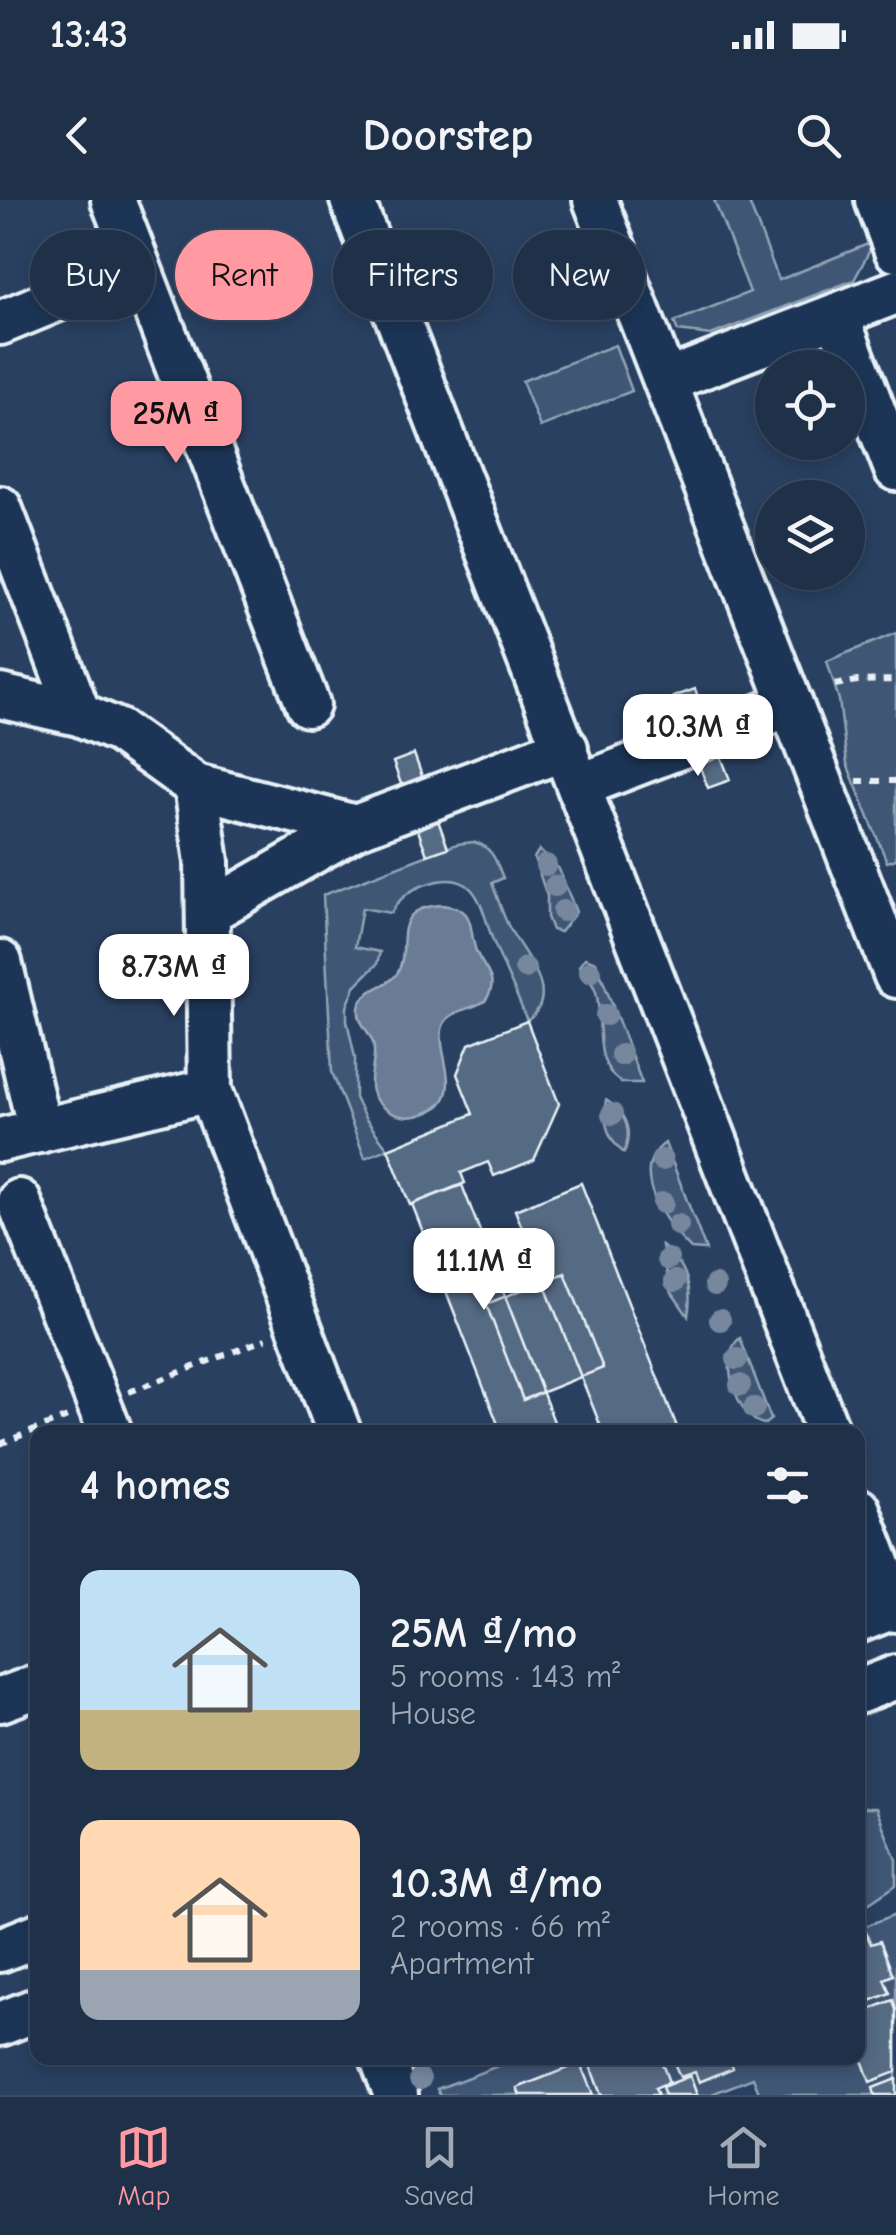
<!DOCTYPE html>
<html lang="en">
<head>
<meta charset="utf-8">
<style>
  :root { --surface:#1f3049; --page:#2c3c53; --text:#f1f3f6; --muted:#a1a9b4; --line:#3c4b61; --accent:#ff9aa2 }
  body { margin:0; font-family:"Comic Neue",sans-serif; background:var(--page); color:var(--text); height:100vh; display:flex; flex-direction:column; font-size:38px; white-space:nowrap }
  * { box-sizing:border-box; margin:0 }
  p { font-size:32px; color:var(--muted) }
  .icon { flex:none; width:55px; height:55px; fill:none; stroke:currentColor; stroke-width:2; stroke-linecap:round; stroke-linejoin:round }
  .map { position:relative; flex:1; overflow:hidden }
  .sheet { position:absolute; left:30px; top:1225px; width:835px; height:640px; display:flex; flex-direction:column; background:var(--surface); border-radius:20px; box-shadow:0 5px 15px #0003,0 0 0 2px var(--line) }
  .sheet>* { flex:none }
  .banner { position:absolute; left:30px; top:30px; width:838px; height:90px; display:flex; gap:20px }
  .buttons { position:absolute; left:755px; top:150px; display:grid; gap:20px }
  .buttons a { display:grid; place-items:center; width:110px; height:110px; border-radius:50%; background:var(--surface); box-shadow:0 5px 15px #0003,0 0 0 2px var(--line); font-size:50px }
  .price { position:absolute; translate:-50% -85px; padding:0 22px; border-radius:20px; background:#fff; color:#222; font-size:32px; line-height:65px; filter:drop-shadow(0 2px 5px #0008) }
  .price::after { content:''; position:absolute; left:50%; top:60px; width:30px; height:22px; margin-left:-15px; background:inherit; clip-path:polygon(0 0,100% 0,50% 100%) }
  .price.on { background:var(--accent); color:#111 }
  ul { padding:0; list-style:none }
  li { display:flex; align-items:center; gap:30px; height:250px; padding:0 50px }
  li span { display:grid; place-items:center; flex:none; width:280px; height:200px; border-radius:20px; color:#555 }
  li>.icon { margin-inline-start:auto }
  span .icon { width:120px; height:120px; fill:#fffc; stroke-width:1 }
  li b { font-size:42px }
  h2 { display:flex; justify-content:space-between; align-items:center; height:120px; padding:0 50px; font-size:42px }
  .chip { padding:0 35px; border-radius:45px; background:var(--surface); box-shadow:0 5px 15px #0003,0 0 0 2px var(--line); font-size:35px; line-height:90px }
  .chip.on { background:var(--accent); color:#111 }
  .status { display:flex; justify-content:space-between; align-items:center; height:70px; padding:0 50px; background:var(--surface); direction:ltr }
  .status svg { height:28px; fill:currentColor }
  header { display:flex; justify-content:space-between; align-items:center; height:130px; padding:0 50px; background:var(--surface); font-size:45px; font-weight:700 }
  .tabs { display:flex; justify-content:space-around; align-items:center; height:140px; border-top:2px solid var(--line); background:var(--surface); font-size:28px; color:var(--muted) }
  .tabs a { display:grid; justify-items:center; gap:5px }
  .tabs .on { color:var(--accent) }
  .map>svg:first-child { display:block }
  .green { fill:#415774; stroke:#94a4b6; stroke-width:2.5 }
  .water { fill:#6b7c95; stroke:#9dabbd; stroke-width:2.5 }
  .building { fill:#556a83; stroke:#e8f1f8; stroke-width:2.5 }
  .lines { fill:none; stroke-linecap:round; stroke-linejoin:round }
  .minor-casing { stroke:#e8f1f8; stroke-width:50 }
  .path { stroke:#e8f1f8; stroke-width:6; stroke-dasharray:8 8; stroke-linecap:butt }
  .minor { stroke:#1d3557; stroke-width:42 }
  .tree { fill:#77889e }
</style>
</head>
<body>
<div class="status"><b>13:43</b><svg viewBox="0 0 49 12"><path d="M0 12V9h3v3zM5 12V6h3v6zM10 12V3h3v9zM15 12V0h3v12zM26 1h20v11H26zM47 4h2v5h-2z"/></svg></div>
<header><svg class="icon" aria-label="back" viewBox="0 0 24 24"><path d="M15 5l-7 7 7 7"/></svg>Doorstep<svg class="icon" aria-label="search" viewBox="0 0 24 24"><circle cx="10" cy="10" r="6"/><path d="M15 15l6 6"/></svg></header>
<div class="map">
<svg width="896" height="1895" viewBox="0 0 896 1895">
  <rect width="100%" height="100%" fill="#294061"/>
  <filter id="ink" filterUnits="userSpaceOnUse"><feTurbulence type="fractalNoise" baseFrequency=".01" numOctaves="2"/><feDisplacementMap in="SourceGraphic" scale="20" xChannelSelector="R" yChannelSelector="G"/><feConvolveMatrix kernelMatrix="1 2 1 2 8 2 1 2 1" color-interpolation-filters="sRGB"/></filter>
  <g filter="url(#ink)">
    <path class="green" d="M 714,0 L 748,0 L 779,80 L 868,44 L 870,50 L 854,80 L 711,135 L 678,131 L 674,122 L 750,92 Z
      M 615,145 L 632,191 L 540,227 L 522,181 Z
      M 896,433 L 896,659 L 887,662 L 847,564 L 839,500 L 827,461 Z
      M 474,642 C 493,647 496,661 503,678 L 492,683 C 498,698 502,714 510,729 C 524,756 563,794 527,821 C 518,796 506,773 496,748 C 481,716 483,665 427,684 C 411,689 399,698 391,713 L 362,708 L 355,747 L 380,752 L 377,764 L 355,786 L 347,807 L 347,820 L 355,858 L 355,898 L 365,918 L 388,949 L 365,958 L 332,872 L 323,695 L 457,644 Z
      M 539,650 L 559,669 L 576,712 L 560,732 L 552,730 L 547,717 L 547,696 L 534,658 Z
      M 585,758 L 596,762 L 642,883 L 621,883 C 591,861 604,823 596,792 C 593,781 584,775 579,766 Z
      M 606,900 C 626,913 633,930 624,953 C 608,940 602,920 606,900 Z
      M 665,943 L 706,1050 L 691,1049 C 667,1026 626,971 665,943 Z
      M 662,1046 C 686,1063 693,1088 688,1116 L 670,1090 Z
      M 740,1138 L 771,1219 L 765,1224 C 738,1222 716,1156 740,1138 Z
      M 858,1608 L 876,1608 L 896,1660 L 896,1685 L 858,1711 Z
      M 896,1714 L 896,1895 L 760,1895 L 753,1878 L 709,1895 L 440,1895 L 437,1889 L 519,1858 L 858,1858 L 858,1729 Z"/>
    <path class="water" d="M 442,705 C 478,709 467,725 476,751 C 484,771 501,779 485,801 C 473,809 454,809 445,822 C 429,847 475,900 420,915 C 411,918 399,917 390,912 C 355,892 380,865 373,843 C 369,830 357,823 359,808 C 363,787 389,788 398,772 C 412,746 387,708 442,705 Z"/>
    <path class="building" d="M 695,489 L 730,580 L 708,588 L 673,497 Z
      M 414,554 L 448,648 L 427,655 L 393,562 Z
      M 527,821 L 559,904 L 534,960 L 494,976 L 488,962 L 461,973 L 465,983 L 410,1005 L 388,949 L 473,914 L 457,874 L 469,844 Z
      M 581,983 L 679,1232 L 603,1232 L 581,1177 L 515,1010 Z
      M 462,985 L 505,1096 L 558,1232 L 501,1232 L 412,1004 Z
      M 565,1073 L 603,1168 L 523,1200 L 486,1104 Z
      M 865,1730 L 871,1744 L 880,1741 L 893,1775 L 884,1779 L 890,1793 L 858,1806 L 858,1732 Z
      M 893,1800 L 896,1810 L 896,1872 L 870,1882 L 858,1849 L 858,1814 Z
      M 594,1858 L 660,1858 L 669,1882 L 655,1888 L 658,1895 L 601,1895 L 588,1860 Z
      M 672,1858 L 732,1858 L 730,1858 L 733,1868 L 699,1882 L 695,1872 L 680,1877 Z
      M 580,1863 L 593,1895 L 520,1895 L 517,1888 Z
      M 690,1876 L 697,1895 L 665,1895 L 662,1887 Z
      M 896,1879 L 896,1895 L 875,1895 L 873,1888 Z"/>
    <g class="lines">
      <g class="minor-casing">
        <path id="minor" d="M 113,0 L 308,505
          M 352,0 L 828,1232
          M 595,0 L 896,776
          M 877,0 L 896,50
          M 837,116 L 896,269
          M 0,123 L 138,66
          M 666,181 L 896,92
          M 0,308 L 79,514
          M 0,496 L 79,514 L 119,531 L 196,586 L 356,627 L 566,548
          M 579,586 L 791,504
          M 208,712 L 356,627
          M 0,762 L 40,931
          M 210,890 L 339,1232
          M 0,940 L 210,890 L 207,662 L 196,586
          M 19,1001 L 110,1232
          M 858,1310 L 896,1410
          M 858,1421 L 896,1406
          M 858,1492 L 896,1477
          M 0,1500 L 38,1486
          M 0,1750 L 38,1735
          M 0,1824 L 38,1809
          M 382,1858 L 396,1895"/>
      </g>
      <path class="path" d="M 835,485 L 857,481 L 896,480
        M 857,581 L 896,581
        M 129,1192 L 266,1139
        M 0,1244 L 70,1216"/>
      <use href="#minor" class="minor"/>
    </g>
    <g class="tree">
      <circle cx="546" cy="665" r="11"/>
      <circle cx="555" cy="686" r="11"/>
      <circle cx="563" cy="711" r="11"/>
      <circle cx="525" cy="768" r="11"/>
      <circle cx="590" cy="772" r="11"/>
      <circle cx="606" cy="815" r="11"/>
      <circle cx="621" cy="855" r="11"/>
      <circle cx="612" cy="914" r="11"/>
      <circle cx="662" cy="960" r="11"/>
      <circle cx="663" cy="1003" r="11"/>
      <circle cx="678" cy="1025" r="11"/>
      <circle cx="668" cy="1059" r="11"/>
      <circle cx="675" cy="1081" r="11"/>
      <circle cx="715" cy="1085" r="11"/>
      <circle cx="720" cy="1120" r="11"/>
      <circle cx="737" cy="1159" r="11"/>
      <circle cx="740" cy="1185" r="11"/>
      <circle cx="754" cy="1208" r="11"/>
      <circle cx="420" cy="1879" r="11"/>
    </g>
  </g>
</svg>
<div class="buttons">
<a><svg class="icon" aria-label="locate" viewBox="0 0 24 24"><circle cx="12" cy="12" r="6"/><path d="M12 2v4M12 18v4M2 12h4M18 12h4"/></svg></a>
<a><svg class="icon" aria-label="layers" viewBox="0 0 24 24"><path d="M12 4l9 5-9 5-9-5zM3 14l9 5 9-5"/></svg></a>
</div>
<b class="price on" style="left:176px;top:266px">25M ₫</b>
<b class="price" style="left:698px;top:579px">10.3M ₫</b>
<b class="price" style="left:174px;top:819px">8.73M ₫</b>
<b class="price" style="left:484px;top:1113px">11.1M ₫</b>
<div class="banner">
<a class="chip">Buy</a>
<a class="chip on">Rent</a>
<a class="chip">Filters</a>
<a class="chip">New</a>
</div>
<section class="sheet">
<h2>4 homes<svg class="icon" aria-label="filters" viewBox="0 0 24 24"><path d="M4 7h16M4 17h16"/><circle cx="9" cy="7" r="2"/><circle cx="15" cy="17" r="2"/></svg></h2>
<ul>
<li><span style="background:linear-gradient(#bfe0f5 70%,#c2b280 0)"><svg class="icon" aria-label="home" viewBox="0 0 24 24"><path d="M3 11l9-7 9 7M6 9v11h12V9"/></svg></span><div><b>25M ₫/mo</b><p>5 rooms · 143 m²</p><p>House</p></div></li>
<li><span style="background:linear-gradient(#ffd9b3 75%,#9aa5b1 0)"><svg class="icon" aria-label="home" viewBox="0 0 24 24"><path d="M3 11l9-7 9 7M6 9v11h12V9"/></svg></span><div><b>10.3M ₫/mo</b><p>2 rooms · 66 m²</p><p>Apartment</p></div></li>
</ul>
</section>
</div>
<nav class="tabs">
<a class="on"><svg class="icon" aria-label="map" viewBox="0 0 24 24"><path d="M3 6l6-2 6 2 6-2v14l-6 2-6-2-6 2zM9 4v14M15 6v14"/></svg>Map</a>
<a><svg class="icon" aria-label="saved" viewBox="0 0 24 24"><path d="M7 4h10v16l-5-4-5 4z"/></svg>Saved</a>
<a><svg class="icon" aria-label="home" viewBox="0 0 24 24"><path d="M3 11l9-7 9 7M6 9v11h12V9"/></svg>Home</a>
</nav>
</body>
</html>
